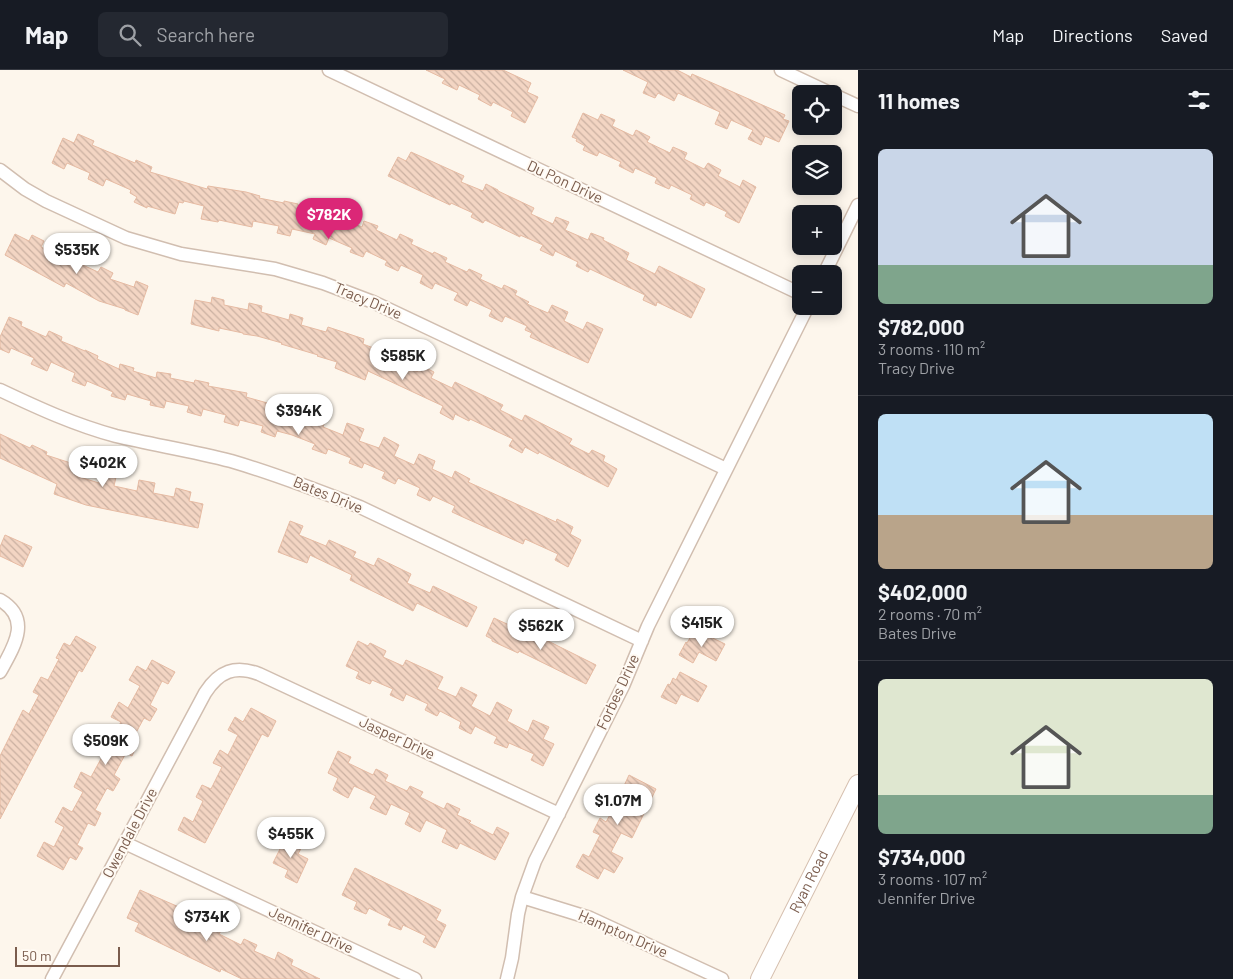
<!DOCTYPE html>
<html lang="en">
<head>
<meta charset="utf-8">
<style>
  :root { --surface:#171b24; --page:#242831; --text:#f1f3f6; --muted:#9ea1a6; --line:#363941; --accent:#db2777 }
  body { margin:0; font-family:Barlow,sans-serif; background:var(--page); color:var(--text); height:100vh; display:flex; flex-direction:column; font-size:19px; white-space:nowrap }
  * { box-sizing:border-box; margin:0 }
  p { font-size:16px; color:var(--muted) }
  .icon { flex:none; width:28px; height:28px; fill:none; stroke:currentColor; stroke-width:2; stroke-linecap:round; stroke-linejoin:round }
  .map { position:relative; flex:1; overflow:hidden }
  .drawer { display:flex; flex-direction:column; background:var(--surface); width:375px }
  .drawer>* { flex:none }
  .fabs { position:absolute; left:792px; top:15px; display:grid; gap:10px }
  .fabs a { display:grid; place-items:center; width:50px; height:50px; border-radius:8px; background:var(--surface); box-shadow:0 2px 12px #0003; font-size:25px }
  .scale { position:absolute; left:15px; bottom:12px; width:105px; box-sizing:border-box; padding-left:5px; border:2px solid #7a5c4d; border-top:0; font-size:14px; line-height:18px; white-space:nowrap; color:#7a5c4d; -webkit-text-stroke:4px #fffaf3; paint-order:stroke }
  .price { position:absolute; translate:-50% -42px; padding:0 11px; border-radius:18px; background:#fff; color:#222; font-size:16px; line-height:32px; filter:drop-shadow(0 1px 2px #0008) }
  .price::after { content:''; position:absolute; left:50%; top:30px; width:15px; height:11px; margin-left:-8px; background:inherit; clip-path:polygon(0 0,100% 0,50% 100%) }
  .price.current { background:var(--accent); color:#fff }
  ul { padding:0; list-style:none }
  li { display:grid; align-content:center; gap:10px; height:265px; padding:0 20px }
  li+li { border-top:1px solid var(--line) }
  li span { display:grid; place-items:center; height:155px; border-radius:8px; color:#555 }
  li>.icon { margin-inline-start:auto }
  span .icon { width:90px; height:90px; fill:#fffc; stroke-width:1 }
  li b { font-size:21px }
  h2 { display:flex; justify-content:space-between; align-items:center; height:60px; padding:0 20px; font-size:21px }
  header { display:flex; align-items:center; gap:30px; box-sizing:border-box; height:70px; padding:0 25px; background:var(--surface); border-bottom:1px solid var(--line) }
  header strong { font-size:24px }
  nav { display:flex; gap:28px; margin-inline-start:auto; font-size:18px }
  .search { width:350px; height:45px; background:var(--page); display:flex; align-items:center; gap:12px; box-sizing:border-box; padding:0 18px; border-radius:8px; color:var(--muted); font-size:19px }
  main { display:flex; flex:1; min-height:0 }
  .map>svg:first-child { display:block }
  .building { fill:url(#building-back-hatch); stroke:#e6bba3 }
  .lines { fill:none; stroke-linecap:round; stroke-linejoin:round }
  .street-casing { stroke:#d1beb0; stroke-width:15 }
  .secondary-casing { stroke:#d6c0b0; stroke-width:20 }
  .street { stroke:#fff; stroke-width:12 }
  .secondary { stroke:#fff; stroke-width:18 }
  .labels { text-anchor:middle; stroke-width:4; stroke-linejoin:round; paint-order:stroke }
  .street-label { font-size:15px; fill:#7a5c4d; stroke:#fffaf3 }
</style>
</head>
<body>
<header>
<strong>Map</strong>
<div class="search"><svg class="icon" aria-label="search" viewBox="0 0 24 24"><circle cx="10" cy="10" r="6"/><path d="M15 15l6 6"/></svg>Search here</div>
<nav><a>Map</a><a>Directions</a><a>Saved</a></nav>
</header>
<main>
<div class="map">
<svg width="858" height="909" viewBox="0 0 858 909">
  <defs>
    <pattern id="building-back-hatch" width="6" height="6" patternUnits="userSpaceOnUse" patternTransform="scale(1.25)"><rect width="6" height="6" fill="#f3d5c3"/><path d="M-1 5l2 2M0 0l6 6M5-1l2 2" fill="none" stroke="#cab0a1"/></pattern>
  </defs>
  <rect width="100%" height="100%" fill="#fdf6ec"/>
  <path class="building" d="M 426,0 L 503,0 L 531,13 L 527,22 L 538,27 L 525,53 L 511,46 L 513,42 L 493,32 L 491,36 L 478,29 L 480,25 L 459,15 L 457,20 L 442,13 L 445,9 Z
    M 623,0 L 677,0 L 691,7 L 692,4 L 785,45 L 783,49 L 789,51 L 779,72 L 765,66 L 761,75 L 748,69 L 753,60 L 731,50 L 727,59 L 715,54 L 720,42 L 678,23 L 674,31 L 658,23 L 655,28 L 643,23 L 648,12 Z
    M 583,43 L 598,50 L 601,44 L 615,50 L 612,56 L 633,66 L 636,60 L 650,67 L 647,72 L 670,83 L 673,77 L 687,83 L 684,89 L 704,99 L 708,93 L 721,100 L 718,106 L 740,117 L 743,110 L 756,117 L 739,153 L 725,146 L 727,142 L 706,132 L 704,136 L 690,129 L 692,125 L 671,115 L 669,119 L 655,113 L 657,108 L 635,98 L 633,103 L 619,96 L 621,92 L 599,82 L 597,86 L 583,80 L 585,76 L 576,71 L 577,69 L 572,67 Z
    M 78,64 L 94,71 L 92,75 L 135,93 L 136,90 L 152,97 L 150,102 L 207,119 L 208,116 L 246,122 L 260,126 L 259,128 L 284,133 L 284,131 L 298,134 L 298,136 L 324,142 L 326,138 L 339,143 L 338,147 L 362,157 L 364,151 L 378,156 L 376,160 L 397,170 L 400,164 L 413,170 L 411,174 L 433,184 L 434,182 L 447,188 L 445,192 L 467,202 L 469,199 L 482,205 L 480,209 L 502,219 L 504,215 L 517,221 L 515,225 L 529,232 L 527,234 L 548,243 L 552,235 L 568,242 L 564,251 L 583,260 L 587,252 L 603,259 L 588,293 L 530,267 L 532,263 L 525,260 L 527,256 L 505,246 L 502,252 L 489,246 L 492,240 L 470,230 L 467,236 L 454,230 L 458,223 L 435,213 L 432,219 L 420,213 L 423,205 L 401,195 L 398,201 L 385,195 L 387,191 L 366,181 L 363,187 L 350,182 L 352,178 L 329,168 L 326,175 L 313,169 L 315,164 L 292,159 L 290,166 L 277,163 L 279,156 L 253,151 L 252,157 L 219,150 L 218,152 L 201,149 L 204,136 L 184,131 L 183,133 L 179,132 L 175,144 L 147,136 L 147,138 L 134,132 L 137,127 L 130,123 L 131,120 L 106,109 L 103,116 L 88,109 L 90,103 L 67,93 L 64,99 L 52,93 L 63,68 L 74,73 Z
    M 411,82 L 464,106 L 461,112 L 483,121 L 486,114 L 498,120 L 498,121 L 534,138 L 531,144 L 553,154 L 556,147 L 569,152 L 565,160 L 588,170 L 591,163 L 604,168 L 603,170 L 629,183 L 626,190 L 655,204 L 659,196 L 705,219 L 691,248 L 657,232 L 656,236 L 643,230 L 645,225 L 590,199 L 588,202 L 576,196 L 578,192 L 555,181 L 553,186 L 540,180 L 543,175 L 520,165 L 520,167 L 485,150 L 483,153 L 471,147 L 473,143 L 451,133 L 450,135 L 388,106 L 398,87 L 406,91 Z
    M 15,164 L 29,171 L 32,165 L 44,171 L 41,177 L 63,188 L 65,182 L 77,188 L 76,192 L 98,202 L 101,197 L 113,203 L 110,209 L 134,217 L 136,211 L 148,216 L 138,245 L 125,240 L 125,239 L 99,231 L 66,213 L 64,217 L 5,185 Z
    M 212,227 L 224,230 L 224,235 L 248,240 L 249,233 L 262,236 L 261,242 L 289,250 L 290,244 L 303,248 L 301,255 L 326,262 L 328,257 L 364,269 L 363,274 L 384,282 L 385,280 L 398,286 L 396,291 L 417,302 L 420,295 L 434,302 L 431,308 L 452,318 L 455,312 L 503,335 L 500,340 L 522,351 L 525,345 L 572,369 L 569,374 L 589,384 L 592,380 L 605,386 L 603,391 L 617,399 L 608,417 L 539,382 L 538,384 L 525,377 L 522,383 L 509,376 L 513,369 L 470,349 L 469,351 L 455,344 L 453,350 L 440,343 L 443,336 L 368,301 L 365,310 L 335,298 L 337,292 L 317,286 L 318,285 L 281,274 L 282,273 L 257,266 L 243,264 L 243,263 L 219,258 L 219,261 L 191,254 L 195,230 L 211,233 Z
    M 9,247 L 22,252 L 21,256 L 46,267 L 49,261 L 62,267 L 61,271 L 85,281 L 85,280 L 98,286 L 97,289 L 119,299 L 120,294 L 134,298 L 133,301 L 156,308 L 157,302 L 171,304 L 170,308 L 194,313 L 195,310 L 209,313 L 208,316 L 247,323 L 246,327 L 271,334 L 272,330 L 286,335 L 285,338 L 308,346 L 311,339 L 327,345 L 323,357 L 343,365 L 347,353 L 364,359 L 359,371 L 379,378 L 384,367 L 399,375 L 394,386 L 414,395 L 419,384 L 435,391 L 432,399 L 452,408 L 455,401 L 470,409 L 468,412 L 556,452 L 557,449 L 573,457 L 570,464 L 581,470 L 568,497 L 555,490 L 558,484 L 525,469 L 523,474 L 465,448 L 452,442 L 455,436 L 433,426 L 430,431 L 417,425 L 420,418 L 398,408 L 395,414 L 382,408 L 385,402 L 364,393 L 362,398 L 349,393 L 351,388 L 328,379 L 326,384 L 312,379 L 315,374 L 292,365 L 277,361 L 275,367 L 261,362 L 263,356 L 240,350 L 238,356 L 224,352 L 226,345 L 203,339 L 201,346 L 187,342 L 189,336 L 166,331 L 164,338 L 150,335 L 151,331 L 127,324 L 125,330 L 111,326 L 113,322 L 87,311 L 85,316 L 72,311 L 75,303 L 51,292 L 47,301 L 31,294 L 34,288 L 11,278 L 9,283 L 0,279 L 0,267 Z
    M 0,364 L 30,378 L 32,375 L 47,382 L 46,385 L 80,396 L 76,406 L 99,413 L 101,403 L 116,407 L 114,416 L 137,421 L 139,410 L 155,413 L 153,423 L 174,427 L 176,418 L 191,422 L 189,431 L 203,434 L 198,458 L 86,435 L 54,424 L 57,414 L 0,388 Z
    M 290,451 L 303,456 L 299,465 L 326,476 L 329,470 L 356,482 L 353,487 L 374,496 L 378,488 L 411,504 L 407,513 L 430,523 L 433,516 L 477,537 L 467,557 L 417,533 L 413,541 L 350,510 L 352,505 L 310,485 L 307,493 L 278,482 Z
    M 5,465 L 32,477 L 23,497 L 0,486 L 0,477 Z
    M 494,548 L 535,567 L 536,565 L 596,595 L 586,614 L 519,581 L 518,583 L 492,571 L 492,569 L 486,566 Z
    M 698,561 L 725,574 L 716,591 L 699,582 L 693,593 L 679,585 L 686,572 L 687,573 L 691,566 L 694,568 Z
    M 76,566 L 96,577 L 82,602 L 79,600 L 0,749 L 0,686 L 23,640 L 29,644 L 39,625 L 33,622 L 41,607 L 48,610 L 59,589 L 56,588 L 64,573 L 70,576 Z
    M 358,571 L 368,576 L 370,573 L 386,581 L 383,587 L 403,596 L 406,590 L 443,607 L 437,619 L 456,627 L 461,617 L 477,625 L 471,636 L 490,646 L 497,632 L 512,640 L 507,651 L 528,662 L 533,650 L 549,657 L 543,669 L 554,674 L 543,696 L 531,690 L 534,684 L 509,673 L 507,678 L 494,673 L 497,667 L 475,656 L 471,664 L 459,658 L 461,652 L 440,641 L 437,646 L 425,640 L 428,634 L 406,624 L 403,631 L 390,625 L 393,619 L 372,610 L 370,614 L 356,608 L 359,602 L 346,596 Z
    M 152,590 L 175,602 L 168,614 L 162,611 L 150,635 L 157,639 L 150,651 L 144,648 L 132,670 L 138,673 L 132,686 L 126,683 L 114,705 L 120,709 L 113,721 L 107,718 L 95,740 L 101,743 L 95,756 L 88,753 L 77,775 L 83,778 L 76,790 L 70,787 L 63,800 L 37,786 L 44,772 L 54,777 L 64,757 L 55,752 L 63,737 L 72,742 L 83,722 L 74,717 L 81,702 L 91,707 L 102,687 L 92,682 L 100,667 L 110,672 L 121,652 L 111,647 L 119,632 L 128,638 L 140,616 L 129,610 L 137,596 L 146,601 Z
    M 680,602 L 707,616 L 698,632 L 681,624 L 676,634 L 661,627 L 668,614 L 670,615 L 673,608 L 676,610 Z
    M 251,638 L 276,651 L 268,667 L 262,664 L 205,773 L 178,760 L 184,747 L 193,752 L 203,731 L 196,727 L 202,715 L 211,719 L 222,697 L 213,693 L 220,680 L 228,685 L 238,665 L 228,660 L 235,647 L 243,652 Z
    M 338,681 L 351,687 L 348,693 L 373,705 L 376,699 L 388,705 L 385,711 L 407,721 L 410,716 L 423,722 L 420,727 L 444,739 L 447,733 L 460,739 L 457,745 L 471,751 L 469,753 L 493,765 L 497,757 L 509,763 L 495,790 L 460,773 L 457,779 L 442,772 L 447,760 L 426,750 L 420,762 L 405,754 L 410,743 L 391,734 L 386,745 L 370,738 L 376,726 L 354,716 L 348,728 L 333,720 L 338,708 L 328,703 Z
    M 629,705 L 656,719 L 632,768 L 621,763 L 611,782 L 623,788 L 614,803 L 604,798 L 598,809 L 576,797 L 583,784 L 589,787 L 600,765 L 593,762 L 600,748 L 606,752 L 617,732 L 610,728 L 617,715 L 623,718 Z
    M 286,767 L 303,775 L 298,784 L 308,789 L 297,813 L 285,807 L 288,800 L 273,793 Z
    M 355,798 L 441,840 L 436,850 L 446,855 L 435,878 L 423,872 L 426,866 L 403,855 L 401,860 L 388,855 L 391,849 L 369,838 L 366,844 L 354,839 L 357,832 L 342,825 Z
    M 140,820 L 188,841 L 185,847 L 205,857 L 207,851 L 222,859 L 219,864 L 241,875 L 244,869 L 257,875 L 254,881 L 275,890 L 278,882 L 293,890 L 291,895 L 320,909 L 242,909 L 221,899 L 220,902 L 135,861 L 139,853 L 127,848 Z"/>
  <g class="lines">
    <g class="street-casing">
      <path id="street" d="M 329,0 L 801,224
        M 781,0 L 832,24
        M 834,25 L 858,36
        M 0,100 L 25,119 L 46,131 L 126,168 L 181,184 L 275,199 L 323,213 L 373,232 L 726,399
        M 824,204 L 858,135
        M 0,320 C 38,338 75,355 116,366 C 154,375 193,381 231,391 C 275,404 317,420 360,437 L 642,571
        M 0,530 C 33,549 13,578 0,602
        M 125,773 L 415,909
        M 522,827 L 590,848 L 722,909
        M 52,909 L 205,623 C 219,601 235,595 259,604 L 559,744
        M 507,909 L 512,888 L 518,844 L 522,827 L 535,791 L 623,616 L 648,556 L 808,236"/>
    </g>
    <g class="secondary-casing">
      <g id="secondary">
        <path id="s1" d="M 760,909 L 858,714"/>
      </g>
    </g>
    <use href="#street" class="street"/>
    <use href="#secondary" class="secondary"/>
  </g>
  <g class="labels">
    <g class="street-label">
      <text transform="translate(565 112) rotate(25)" y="5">Du Pon Drive</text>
      <text transform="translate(368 231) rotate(23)" y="5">Tracy Drive</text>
      <text transform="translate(328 425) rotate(22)" y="5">Bates Drive</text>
      <text transform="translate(618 622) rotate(-65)" y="5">Forbes Drive</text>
      <text transform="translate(397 668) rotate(25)" y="5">Jasper Drive</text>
      <text transform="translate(130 763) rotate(-62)" y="5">Owendale Drive</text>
      <text dy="5" stroke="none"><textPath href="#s1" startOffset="109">Ryan Road</textPath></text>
      <text transform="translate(311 860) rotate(25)" y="5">Jennifer Drive</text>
      <text transform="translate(623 864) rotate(24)" y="5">Hampton Drive</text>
    </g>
  </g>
</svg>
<div class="fabs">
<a><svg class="icon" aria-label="locate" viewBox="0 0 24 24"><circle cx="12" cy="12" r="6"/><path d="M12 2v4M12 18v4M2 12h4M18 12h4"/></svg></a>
<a><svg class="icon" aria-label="layers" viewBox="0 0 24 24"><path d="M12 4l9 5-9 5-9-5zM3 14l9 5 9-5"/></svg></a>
<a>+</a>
<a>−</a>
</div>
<div class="scale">50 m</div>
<b class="price current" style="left:329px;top:170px">$782K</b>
<b class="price" style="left:77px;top:205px">$535K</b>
<b class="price" style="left:403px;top:311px">$585K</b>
<b class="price" style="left:299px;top:366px">$394K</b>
<b class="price" style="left:103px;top:418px">$402K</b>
<b class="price" style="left:702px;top:578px">$415K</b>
<b class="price" style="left:541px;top:581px">$562K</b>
<b class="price" style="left:106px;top:696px">$509K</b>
<b class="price" style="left:618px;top:756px">$1.07M</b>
<b class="price" style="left:291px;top:789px">$455K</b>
<b class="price" style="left:207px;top:872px">$734K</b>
</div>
<section class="drawer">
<h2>11 homes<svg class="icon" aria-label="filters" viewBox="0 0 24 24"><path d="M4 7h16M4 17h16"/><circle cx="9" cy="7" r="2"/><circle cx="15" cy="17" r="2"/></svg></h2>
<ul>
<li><span style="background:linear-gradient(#c9d6e8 75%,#7fa58c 0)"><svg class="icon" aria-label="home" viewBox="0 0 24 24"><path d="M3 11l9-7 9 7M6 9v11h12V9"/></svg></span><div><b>$782,000</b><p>3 rooms · 110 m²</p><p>Tracy Drive</p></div></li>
<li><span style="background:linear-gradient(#bfe0f5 65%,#b9a48a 0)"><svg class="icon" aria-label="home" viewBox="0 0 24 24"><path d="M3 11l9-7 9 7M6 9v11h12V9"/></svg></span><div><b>$402,000</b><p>2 rooms · 70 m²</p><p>Bates Drive</p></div></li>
<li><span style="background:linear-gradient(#dfe7d0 75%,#7fa58c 0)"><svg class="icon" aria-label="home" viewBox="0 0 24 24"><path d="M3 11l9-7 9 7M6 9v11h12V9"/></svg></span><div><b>$734,000</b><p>3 rooms · 107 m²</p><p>Jennifer Drive</p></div></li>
</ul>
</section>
</main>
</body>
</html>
